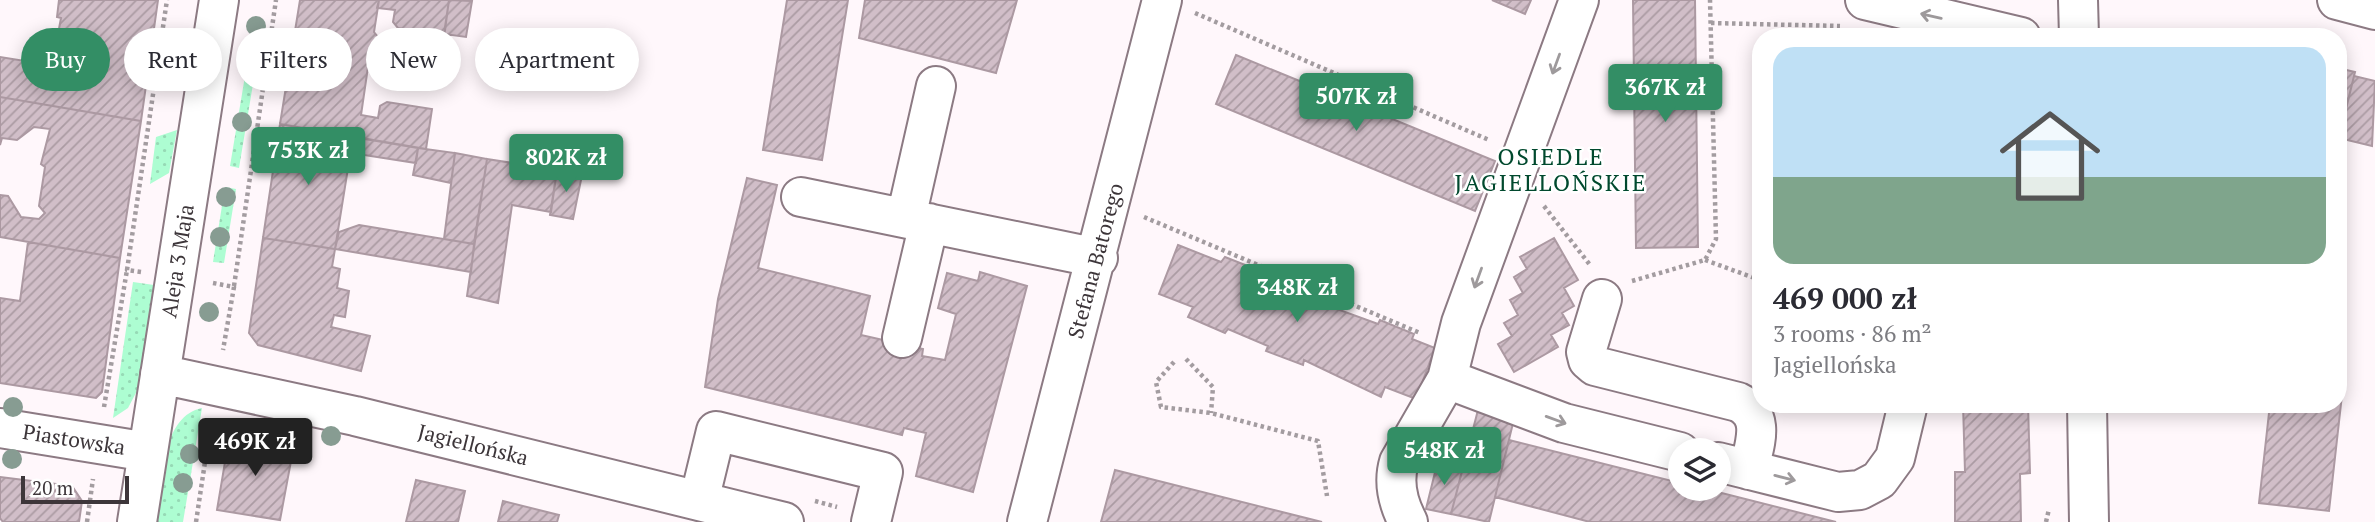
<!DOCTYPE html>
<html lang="en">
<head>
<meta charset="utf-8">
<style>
  :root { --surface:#fff; --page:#f2f2f3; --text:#2b2b33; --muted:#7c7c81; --line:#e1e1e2; --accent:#338e65 }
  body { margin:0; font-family:"PT Serif",serif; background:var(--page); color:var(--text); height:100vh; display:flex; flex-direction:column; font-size:26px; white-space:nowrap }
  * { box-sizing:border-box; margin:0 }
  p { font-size:23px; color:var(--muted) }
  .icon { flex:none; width:38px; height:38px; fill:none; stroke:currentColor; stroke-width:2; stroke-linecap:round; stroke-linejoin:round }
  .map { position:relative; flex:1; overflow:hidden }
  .side { position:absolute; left:1752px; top:28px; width:595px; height:385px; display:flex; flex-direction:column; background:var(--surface); border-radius:28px; box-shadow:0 4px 18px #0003 }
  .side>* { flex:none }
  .banner { position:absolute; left:21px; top:28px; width:665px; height:63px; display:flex; gap:14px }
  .controls { position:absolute; left:1668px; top:438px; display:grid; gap:14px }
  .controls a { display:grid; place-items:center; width:63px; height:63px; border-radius:50%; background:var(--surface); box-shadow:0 4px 18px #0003; font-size:35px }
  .scale { position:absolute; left:21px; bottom:18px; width:108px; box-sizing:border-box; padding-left:7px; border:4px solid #3d363a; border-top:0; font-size:19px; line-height:24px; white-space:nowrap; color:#3d363a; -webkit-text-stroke:5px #fff; paint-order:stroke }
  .price { position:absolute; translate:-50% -60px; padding:0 16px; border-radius:7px; background:var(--accent); color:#fff; font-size:23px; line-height:46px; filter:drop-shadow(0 2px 4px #0008) }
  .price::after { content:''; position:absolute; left:50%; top:42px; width:21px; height:16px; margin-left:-10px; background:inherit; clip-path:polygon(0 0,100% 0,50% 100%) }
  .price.active { background:#222; color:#fff }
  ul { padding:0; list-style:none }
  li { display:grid; align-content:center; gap:14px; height:371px; padding:0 21px }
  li+li { border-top:2px solid var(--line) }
  li span { display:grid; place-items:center; height:217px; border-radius:21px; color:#555 }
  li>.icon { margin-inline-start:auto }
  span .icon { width:126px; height:126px; fill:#fffc; stroke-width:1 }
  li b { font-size:30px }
  .tag { padding:0 24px; border-radius:32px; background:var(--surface); box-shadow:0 4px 18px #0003; font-size:24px; line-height:63px }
  .tag.active { background:var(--accent); color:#fff }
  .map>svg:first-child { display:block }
  .grass { fill:url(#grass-dots) }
  .building { fill:url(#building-hatch); stroke:#ac99a2; stroke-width:2 }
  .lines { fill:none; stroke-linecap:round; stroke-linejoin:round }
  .minor-casing { stroke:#8c7a83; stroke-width:42 }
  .path { stroke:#a39ca0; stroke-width:4.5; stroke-dasharray:3.5 3.5; stroke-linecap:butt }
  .minor { stroke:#fff; stroke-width:38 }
  .tree { fill:#879c92 }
  .oneway { stroke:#9e9a9c }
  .labels { text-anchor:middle; stroke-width:5; stroke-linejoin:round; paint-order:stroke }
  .street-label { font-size:21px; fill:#3d363a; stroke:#fff }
  .neighbourhood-label { font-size:23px; letter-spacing:2px; fill:#01492e; stroke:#fff }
</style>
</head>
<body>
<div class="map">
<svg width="2375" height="522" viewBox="0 0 2375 522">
  <defs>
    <pattern id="grass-dots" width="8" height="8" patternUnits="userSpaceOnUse" patternTransform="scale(1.75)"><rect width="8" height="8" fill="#adfdd2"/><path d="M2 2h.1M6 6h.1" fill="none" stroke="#96d9b5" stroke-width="1.8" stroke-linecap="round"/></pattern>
    <pattern id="building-hatch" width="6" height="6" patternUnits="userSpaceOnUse" patternTransform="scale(1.75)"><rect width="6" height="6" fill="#d1bec8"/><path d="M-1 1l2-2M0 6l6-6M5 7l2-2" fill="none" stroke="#ab9ba3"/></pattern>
  </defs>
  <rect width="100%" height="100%" fill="#fff7fb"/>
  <path class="grass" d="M 249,52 L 258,54 L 239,168 L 230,166 Z
    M 177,130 L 169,173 L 150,184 L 156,137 Z
    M 225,187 L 236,189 L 224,263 L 213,262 Z
    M 133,282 L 154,285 L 138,389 L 128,408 L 113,418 Z
    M 202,408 L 183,522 L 157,522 C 162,488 159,417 202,408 Z"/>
  <path class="building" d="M 59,0 L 158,0 L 141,121 L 0,97 L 0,57 L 44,64 L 44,81 L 63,86 L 67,65 L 58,59 L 55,50 L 61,18 L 57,17 Z
    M 300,0 L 379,0 L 374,32 L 378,37 L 376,51 L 370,53 L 361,115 L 378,118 L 380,106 L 387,102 L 432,109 L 426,149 L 280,124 Z
    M 379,0 L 449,0 L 444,38 L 398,28 L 393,22 L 395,10 L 377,8 Z
    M 449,0 L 472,1 L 466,37 L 444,34 Z
    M 787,0 L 848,0 L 822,160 L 763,150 Z
    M 865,0 L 1017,0 L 996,73 L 859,38 Z
    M 1492,0 L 1531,0 L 1525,14 Z
    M 1633,0 L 1695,0 L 1698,247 L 1636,248 Z
    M 1236,55 L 1495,161 L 1475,211 L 1216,104 Z
    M 2338,68 L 2355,72 L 2340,133 L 2338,132 Z
    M 2354,76 L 2375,81 L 2372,146 L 2339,138 Z
    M 0,97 L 141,121 L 120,258 L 0,237 L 0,195 L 8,196 L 21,217 L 39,219 L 45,213 L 39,206 L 45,167 L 41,164 L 50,129 L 34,127 L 17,140 L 2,138 L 0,145 Z
    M 280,124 L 353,137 L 335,249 L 263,238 Z
    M 353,137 L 418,148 L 416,163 L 351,153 Z
    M 418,148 L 455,153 L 451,183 L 413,175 Z
    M 455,153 L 487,159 L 474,244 L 444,239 Z
    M 487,159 L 557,170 L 551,212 L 512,205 L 498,303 L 467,296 Z
    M 557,170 L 582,175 L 573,219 L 550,215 Z
    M 747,178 L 777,185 L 758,268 L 870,296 L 861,335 L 923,349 L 922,356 L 945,360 L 956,314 L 938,308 L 947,273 L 978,281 L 980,272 L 1027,286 L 973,492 L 916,476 L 926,433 L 904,428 L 902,435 L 705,387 L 718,299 Z
    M 359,225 L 474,244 L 471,272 L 335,249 L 339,232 Z
    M 263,238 L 335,249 L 332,267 L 340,269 L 337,288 L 349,291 L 345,317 L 334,315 L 331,327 L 370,336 L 361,371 L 258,345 L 249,333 Z
    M 1554,238 L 1578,280 L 1564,288 L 1574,306 L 1562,313 L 1569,325 L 1551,335 L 1558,347 L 1514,372 L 1498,344 L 1512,336 L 1504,323 L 1518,315 L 1510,300 L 1523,293 L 1514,277 L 1527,269 L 1520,257 Z
    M 28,242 L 120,258 L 102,392 L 96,398 L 0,383 L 0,298 L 20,301 Z
    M 1178,245 L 1221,262 L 1225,257 L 1258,270 L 1256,275 L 1298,293 L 1301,288 L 1336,303 L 1334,308 L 1378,324 L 1380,320 L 1414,334 L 1412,339 L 1435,348 L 1416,399 L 1385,387 L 1381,397 L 1304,360 L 1303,365 L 1266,351 L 1268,346 L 1228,329 L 1225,333 L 1188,317 L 1193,307 L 1159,294 Z
    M 2338,394 L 2342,395 L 2329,511 L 2259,503 L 2270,404 L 2338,404 Z
    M 1963,404 L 2028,404 L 2030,473 L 2020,474 L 2021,522 L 1955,522 L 1955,472 L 1965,472 Z
    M 1478,410 L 1514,419 L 1489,522 L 1451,514 Z
    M 240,436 L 294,445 L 280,520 L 217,510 L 228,444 Z
    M 1509,440 L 1680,483 L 1680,488 L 1702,488 L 1836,522 L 1590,522 L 1495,497 Z
    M 1438,460 L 1463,467 L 1451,514 L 1426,509 Z
    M 1115,470 L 1322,522 L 1101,522 Z
    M 0,477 L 72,486 L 82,501 L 79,522 L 3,522 L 0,518 Z
    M 416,480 L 465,491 L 458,522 L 406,522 Z
    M 503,501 L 559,515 L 557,522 L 498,522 Z"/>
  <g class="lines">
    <g class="minor-casing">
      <path id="minor" d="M 1865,0 L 2021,37
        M 2078,0 L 2079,37
        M 2337,0 L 2375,10
        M 801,197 L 1098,258
        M 906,218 L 936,86
        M 1602,299 L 1586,352 L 1588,360 L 1595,366 L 1738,402 C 1767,416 1754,445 1749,470
        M 902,338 L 929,223
        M 160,374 L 355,416 L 784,522
        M 1447,379 L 1564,423 L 1680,452
        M 2087,404 L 2089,522
        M 0,428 L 148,452
        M 1718,462 L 1838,492 L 1860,490 L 1879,480 L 1895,458 L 1908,404
        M 699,501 L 716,431 L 883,472 L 871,522
        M 137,522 L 219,0
        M 1027,522 L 1162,0
        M 1408,522 C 1398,503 1393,482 1399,462 L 1447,379 L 1461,323 L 1579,0"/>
    </g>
    <path class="path" d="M 1195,13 L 1489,140
      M 1711,23 L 1840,26
      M 1544,206 L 1590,265
      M 1144,217 L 1420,333
      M 1705,260 L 1760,280
      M 141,272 L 127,270 L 167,0
      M 1632,281 L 1705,260 L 1716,239 L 1710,0
      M 213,283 L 234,287 L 223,350
      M 234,286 L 276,0
      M 1186,359 L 1213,387 L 1211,413
      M 1174,362 L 1156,382 L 1161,407 L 1211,413 L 1318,441 L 1327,496
      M 104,407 L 127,270
      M 815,501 L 837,507
      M 87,522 L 93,479
      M 196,522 L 211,422
      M 2046,522 L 2049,509"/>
    <use href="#minor" class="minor"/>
  </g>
  <g class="tree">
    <circle cx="256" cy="26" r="10"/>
    <circle cx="242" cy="122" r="10"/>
    <circle cx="226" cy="197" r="10"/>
    <circle cx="220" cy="237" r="10"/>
    <circle cx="209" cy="312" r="10"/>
    <circle cx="13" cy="407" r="10"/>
    <circle cx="331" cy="436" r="10"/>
    <circle cx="190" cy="454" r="10"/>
    <circle cx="12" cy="459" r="10"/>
    <circle cx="183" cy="483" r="10"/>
  </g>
  <defs><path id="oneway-shaft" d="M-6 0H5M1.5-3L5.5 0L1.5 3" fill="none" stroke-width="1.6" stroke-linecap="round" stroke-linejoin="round" transform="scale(1.75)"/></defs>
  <g class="oneway">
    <use href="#oneway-shaft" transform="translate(1931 16) rotate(-167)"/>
    <use href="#oneway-shaft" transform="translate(1556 64) rotate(110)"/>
    <use href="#oneway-shaft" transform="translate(1478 278) rotate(110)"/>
    <use href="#oneway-shaft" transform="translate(1556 420) rotate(20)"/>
    <use href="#oneway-shaft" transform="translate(1785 478) rotate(14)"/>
  </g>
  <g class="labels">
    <g class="street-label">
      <text transform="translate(178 261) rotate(-81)" y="7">Aleja 3 Maja</text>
      <text transform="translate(1096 261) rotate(-75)" y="7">Stefana Batorego</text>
      <text transform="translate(74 440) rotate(9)" y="7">Piastowska</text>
      <text transform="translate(473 445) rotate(14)" y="7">Jagiellońska</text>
    </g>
    <g class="neighbourhood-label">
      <text x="1551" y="165">OSIEDLE<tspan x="1551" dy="26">JAGIELLOŃSKIE</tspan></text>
    </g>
  </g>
</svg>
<div class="controls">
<a><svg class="icon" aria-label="layers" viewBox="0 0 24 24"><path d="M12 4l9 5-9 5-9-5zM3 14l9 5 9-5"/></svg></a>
</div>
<div class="scale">20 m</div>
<b class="price" style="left:1665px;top:124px">367K zł</b>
<b class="price" style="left:1356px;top:133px">507K zł</b>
<b class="price" style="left:308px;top:187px">753K zł</b>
<b class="price" style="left:566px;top:194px">802K zł</b>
<b class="price" style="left:1297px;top:324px">348K zł</b>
<b class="price active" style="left:255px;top:478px">469K zł</b>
<b class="price" style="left:1444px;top:487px">548K zł</b>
<div class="banner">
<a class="tag active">Buy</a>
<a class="tag">Rent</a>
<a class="tag">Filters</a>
<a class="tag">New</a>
<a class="tag">Apartment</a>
</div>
<section class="side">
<ul>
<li><span style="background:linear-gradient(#bfe0f5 60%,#7fa58c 0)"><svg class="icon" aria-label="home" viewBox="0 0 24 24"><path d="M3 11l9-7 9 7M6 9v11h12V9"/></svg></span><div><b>469 000 zł</b><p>3 rooms · 86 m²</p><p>Jagiellońska</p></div></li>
</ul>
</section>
</div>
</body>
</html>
